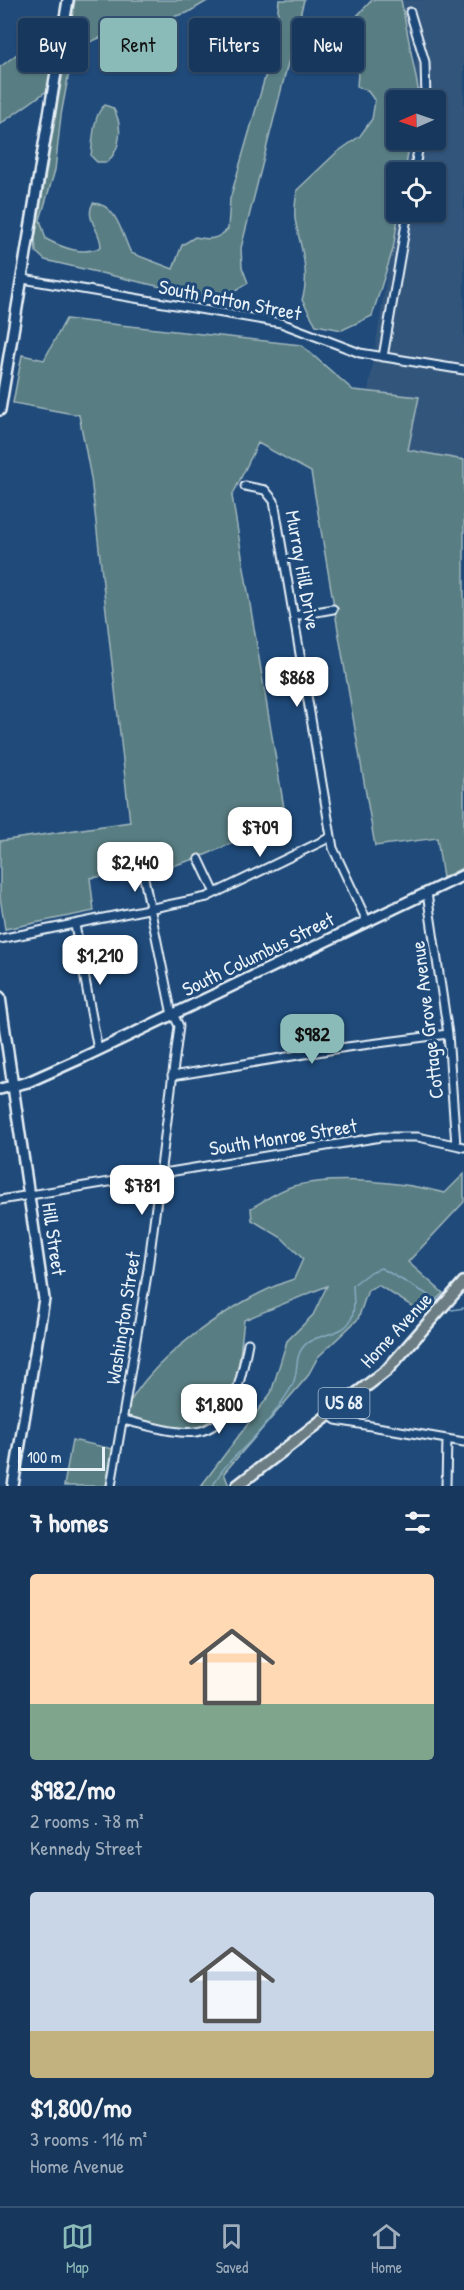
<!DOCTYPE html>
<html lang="en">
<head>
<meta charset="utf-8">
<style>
  :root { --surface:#17385c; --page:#203f62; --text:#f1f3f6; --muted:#9eacbb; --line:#365272; --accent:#8bbbb9 }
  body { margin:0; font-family:"Patrick Hand",sans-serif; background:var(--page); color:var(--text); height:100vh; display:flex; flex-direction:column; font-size:22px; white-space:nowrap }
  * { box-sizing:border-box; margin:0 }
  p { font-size:20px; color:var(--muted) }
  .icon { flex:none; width:33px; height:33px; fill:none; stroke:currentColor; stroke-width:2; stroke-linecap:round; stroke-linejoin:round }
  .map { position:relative; height:1486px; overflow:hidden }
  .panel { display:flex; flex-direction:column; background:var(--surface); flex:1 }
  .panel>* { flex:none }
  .banner { position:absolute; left:18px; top:18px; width:429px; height:54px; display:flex; gap:12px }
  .needle { width:39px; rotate:268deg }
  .fabs { position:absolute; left:386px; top:90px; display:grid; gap:12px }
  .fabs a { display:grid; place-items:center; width:60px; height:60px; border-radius:6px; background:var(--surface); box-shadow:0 2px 4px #0004,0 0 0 2px var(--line); font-size:30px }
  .scale { position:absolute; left:18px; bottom:15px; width:87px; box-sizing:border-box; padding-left:6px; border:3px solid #e8f1f8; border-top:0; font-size:16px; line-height:21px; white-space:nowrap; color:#e8f1f8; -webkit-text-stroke:4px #1f4a7a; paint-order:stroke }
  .price { position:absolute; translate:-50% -51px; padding:0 14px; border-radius:12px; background:#fff; color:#222; font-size:20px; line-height:39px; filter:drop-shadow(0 2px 3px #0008) }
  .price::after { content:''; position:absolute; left:50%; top:36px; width:18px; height:14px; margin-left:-9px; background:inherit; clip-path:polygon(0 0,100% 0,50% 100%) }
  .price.active { background:var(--accent); color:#111 }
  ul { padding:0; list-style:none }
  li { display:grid; align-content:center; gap:12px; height:318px; padding:0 30px }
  li span { display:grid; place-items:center; height:186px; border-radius:6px; color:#555 }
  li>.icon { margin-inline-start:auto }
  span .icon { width:108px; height:108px; fill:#fffc; stroke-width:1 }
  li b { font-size:26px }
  h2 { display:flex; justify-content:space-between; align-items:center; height:72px; padding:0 30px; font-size:26px }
  .tag { padding:0 21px; border-radius:6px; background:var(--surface); box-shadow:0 2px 4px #0004,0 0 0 2px var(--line); font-size:21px; line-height:54px }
  .tag.active { background:var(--accent); color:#111 }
  .dock { display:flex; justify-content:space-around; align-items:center; height:84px; border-top:2px solid var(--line); background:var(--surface); font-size:16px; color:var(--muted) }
  .dock a { display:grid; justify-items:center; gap:3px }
  .dock .active { color:var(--accent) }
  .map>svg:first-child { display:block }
  .built { fill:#33557c }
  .green { fill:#597d82; stroke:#a0b7bd; stroke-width:1.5 }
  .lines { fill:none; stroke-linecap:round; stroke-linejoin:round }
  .stream { stroke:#87acc3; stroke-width:1.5 }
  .street-casing { stroke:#e8f1f8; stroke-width:11 }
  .secondary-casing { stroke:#e8f1f8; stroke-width:14 }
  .primary-casing { stroke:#e8f1f8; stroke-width:15 }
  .street { stroke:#1f4a7a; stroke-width:7 }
  .secondary { stroke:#1f4a7a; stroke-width:9 }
  .primary { stroke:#6c7e84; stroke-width:10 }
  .labels { text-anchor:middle; stroke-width:6; stroke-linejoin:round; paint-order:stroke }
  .shield { fill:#1f4a7a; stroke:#acbfd2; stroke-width:1.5 }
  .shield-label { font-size:18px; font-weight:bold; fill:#e8f1f8 }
  .street-label { font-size:20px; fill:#e8f1f8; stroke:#1f4a7a }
</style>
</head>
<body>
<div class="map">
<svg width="464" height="1486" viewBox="0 0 464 1486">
  <rect width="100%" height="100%" fill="#1f4a7a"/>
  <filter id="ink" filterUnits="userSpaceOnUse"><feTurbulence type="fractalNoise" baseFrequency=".0167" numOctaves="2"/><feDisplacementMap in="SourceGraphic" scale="12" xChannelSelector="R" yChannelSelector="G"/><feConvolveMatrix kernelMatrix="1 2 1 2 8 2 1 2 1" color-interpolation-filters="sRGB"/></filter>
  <g filter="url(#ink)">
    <path class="built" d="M 394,0 L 464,0 L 464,460 L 408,450 L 418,397 L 368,392 L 397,212 L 435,212 L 435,172 L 403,172 L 408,140 L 435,140 L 435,100 L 413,100 L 416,54 Z"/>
    <path class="green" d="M 75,0 L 209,0 L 187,13 L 112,33 L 87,43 L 70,67 L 61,115 L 55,170 L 40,220 L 46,239 C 63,248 83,256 101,247 C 101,230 84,219 93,203 C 117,204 122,235 131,253 L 173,269 L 182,245 L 195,237 C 209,240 217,240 228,229 L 230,199 L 274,46 L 279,0 L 304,0 L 241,248 L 242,267 L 248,283 L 235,291 L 200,296 L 45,260 L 36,252 L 35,239 Z
      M 372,0 L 401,0 L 418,88 L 416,100 L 396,100 L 396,140 L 410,140 L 405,172 L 396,172 L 396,212 L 399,212 L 393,249 L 372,316 L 342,330 L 316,325 L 302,300 C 311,272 300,246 295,219 C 294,209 296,199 297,190 L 336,153 L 360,136 L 372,119 L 375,101 L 367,90 L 357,87 L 359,58 L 355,18 Z
      M 34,41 L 54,43 L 48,90 L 0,124 L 0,67 Z
      M 105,105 L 113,108 C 123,124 122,149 107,162 L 97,162 L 91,156 C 93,141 93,113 105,105 Z
      M 66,319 L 301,345 L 353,390 L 419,397 L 408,450 L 464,460 L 464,867 L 443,878 L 437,838 L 375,846 L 311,472 L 258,443 L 232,496 L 286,820 L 198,858 L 162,869 L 90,878 L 94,911 L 5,929 L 0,897 L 0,841 L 130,822 L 91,478 L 79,415 L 13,403 L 22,355 L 44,360 Z
      M 464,1174 L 464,1202 L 408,1262 L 443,1293 L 423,1313 L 378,1285 L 368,1290 L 358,1319 L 318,1357 L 307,1377 L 224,1473 L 229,1486 L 201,1486 L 271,1393 L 287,1341 L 313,1315 L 327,1286 L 244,1320 C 239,1356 241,1405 204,1424 C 201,1426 195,1430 192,1430 C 168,1432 146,1417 122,1423 C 134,1366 241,1295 294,1279 L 303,1259 L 282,1238 L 252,1220 L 251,1208 C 264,1201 279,1190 293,1186 C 337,1175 402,1182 445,1193 Z
      M 72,1440 L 113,1449 L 106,1486 L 64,1486 Z"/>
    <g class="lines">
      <path class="stream" d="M 448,1307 L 452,1310 L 464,1308
        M 213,1486 C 223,1464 241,1452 257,1434 C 268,1422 284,1400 292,1386 C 299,1373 294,1358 303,1347 C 316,1331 349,1338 353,1313 C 355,1304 353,1294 353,1285 L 370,1272 L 381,1268 L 439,1301"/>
      <g class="street-casing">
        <path id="street" d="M 410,12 L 425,62 L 426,100
          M 414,172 L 420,140
          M 23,279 L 281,323 L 360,353 L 464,370
          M 383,357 L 408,212
          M 245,486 L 265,490 L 274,501 L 333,848 L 367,921
          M 294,616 L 333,609
          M 199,859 L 215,893
          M 143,873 L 172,1015
          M 427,893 L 448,1034 L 456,1145
          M 75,925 L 98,1050
          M 0,939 L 207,897 L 331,837
          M 172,1076 L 347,1047 L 448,1034
          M 0,1200 L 381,1137 L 418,1137 L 464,1147
          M 329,1415 L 336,1420 L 464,1442
          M 123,1420 C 143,1424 176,1435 196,1432 C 235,1427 242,1373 248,1343
          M 111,1486 L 148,1269 L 179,1026 L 173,1014
          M 446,1486 L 447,1439"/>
      </g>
      <g class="secondary-casing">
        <path id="secondary" d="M 0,410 L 68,0
          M 0,997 L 44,1299 L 13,1486
          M 0,1089 L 28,1082 L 84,1057 L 464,875"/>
      </g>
      <g class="primary-casing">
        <path id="primary" d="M 237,1486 L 387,1370 L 464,1282"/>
      </g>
      <use href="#street" class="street"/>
      <use href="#secondary" class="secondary"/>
      <use href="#primary" class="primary"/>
    </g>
  </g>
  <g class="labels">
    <rect class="shield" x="318.5" y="1388" width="51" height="30" rx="4.5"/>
    <g class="shield-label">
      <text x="344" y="1409">US 68</text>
    </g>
    <g class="street-label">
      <text transform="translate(230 300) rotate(11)" y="7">South Patton Street</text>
      <text transform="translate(303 570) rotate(80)" y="7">Murray Hill Drive</text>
      <text transform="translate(258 954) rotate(-26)" y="7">South Columbus Street</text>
      <text transform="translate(427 1020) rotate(-97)" y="7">Cottage Grove Avenue</text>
      <text transform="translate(283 1137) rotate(-9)" y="7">South Monroe Street</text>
      <text transform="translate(54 1239) rotate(82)" y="7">Hill Street</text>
      <text transform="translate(123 1318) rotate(-81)" y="7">Washington Street</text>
      <text transform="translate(396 1330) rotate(-47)" y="7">Home Avenue</text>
    </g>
  </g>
</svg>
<div class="fabs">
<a><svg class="needle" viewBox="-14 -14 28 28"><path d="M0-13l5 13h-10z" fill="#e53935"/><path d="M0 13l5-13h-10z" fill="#9eacbb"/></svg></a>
<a><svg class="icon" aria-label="locate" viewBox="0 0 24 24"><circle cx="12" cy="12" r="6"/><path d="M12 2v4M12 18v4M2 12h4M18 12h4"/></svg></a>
</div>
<div class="scale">100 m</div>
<b class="price" style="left:297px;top:708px">$868</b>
<b class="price" style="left:260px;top:858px">$709</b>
<b class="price" style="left:135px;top:893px">$2,440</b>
<b class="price" style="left:100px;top:986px">$1,210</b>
<b class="price active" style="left:312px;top:1065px">$982</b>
<b class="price" style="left:142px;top:1216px">$781</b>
<b class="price" style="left:219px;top:1435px">$1,800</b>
<div class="banner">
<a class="tag">Buy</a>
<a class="tag active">Rent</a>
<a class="tag">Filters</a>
<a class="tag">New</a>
</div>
</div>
<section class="panel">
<h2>7 homes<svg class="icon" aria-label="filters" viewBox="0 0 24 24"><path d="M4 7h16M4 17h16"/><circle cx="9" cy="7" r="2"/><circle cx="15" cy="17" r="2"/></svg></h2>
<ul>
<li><span style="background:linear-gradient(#ffd9b3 70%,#7fa58c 0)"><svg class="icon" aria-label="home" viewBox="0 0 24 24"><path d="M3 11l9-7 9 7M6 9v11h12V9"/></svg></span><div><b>$982/mo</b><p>2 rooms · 78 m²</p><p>Kennedy Street</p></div></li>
<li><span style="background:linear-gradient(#c9d6e8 75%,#c2b280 0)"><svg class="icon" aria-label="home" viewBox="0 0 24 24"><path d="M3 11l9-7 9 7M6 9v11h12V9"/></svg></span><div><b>$1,800/mo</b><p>3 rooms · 116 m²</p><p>Home Avenue</p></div></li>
</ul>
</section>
<nav class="dock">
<a class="active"><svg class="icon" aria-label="map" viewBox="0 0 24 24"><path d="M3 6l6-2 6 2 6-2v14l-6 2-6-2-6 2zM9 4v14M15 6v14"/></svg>Map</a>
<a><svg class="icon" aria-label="saved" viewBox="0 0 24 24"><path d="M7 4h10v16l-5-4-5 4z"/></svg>Saved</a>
<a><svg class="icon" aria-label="home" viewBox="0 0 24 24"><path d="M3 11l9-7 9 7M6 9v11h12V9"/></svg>Home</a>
</nav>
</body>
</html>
